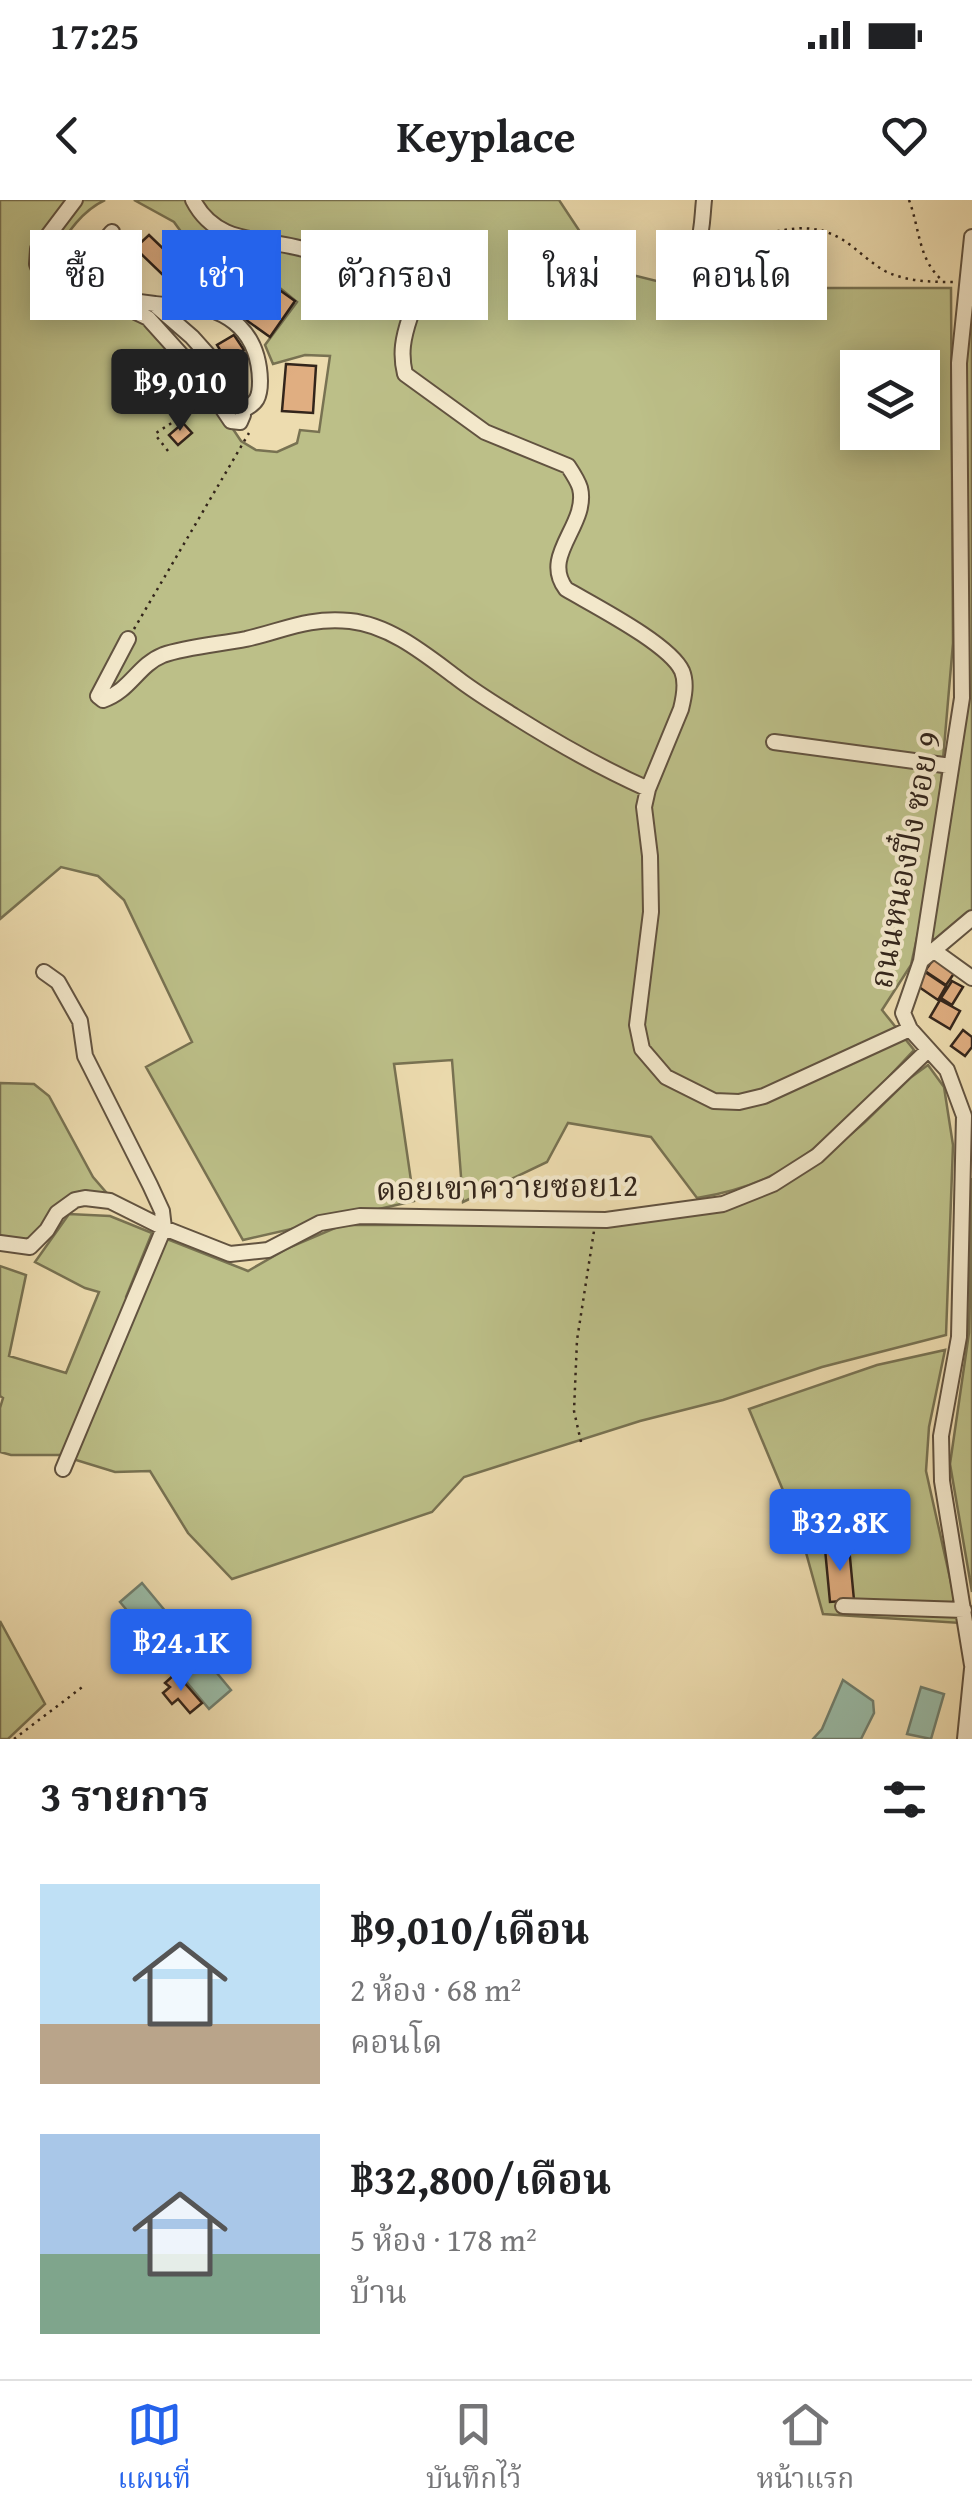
<!DOCTYPE html>
<html lang="th">
<head>
<meta charset="utf-8">
<style>
  :root { --surface:#fff; --page:#f6f6f6; --text:#202124; --muted:#757577; --line:#e0e0e0; --accent:#2563eb }
  body { margin:0; font-family:"Gentium Book Plus","Noto Serif Thai",serif; background:var(--page); color:var(--text); height:100vh; display:flex; flex-direction:column; font-size:38px; white-space:nowrap }
  * { box-sizing:border-box; margin:0 }
  p { font-size:32px; color:var(--muted) }
  .icon { flex:none; width:55px; height:55px; fill:none; stroke:currentColor; stroke-width:2; stroke-linecap:round; stroke-linejoin:round }
  .map { position:relative; height:1539px; overflow:hidden }
  .drawer { display:flex; flex-direction:column; background:var(--surface); flex:1 }
  .drawer>* { flex:none }
  .top-card { position:absolute; left:30px; top:30px; width:912px; height:90px; display:flex; gap:20px }
  .fabs { position:absolute; left:840px; top:150px; display:grid; gap:20px }
  .fabs a { display:grid; place-items:center; width:100px; height:100px; border-radius:0px; background:var(--surface); box-shadow:0 5px 25px #0003; font-size:50px }
  .price { position:absolute; translate:-50% -85px; padding:0 22px; border-radius:10px; background:var(--accent); color:#fff; font-size:32px; line-height:65px; filter:drop-shadow(0 2px 5px #0008) }
  .price::after { content:''; position:absolute; left:50%; top:60px; width:30px; height:22px; margin-left:-15px; background:inherit; clip-path:polygon(0 0,100% 0,50% 100%) }
  .price.on { background:#222; color:#fff }
  ul { padding:0; list-style:none }
  li { display:flex; align-items:center; gap:30px; height:250px; padding:0 40px }
  li span { display:grid; place-items:center; flex:none; width:280px; height:200px; border-radius:0px; color:#555 }
  li>.icon { margin-inline-start:auto }
  span .icon { width:120px; height:120px; fill:#fffc; stroke-width:1 }
  li b { font-size:42px }
  h2 { display:flex; justify-content:space-between; align-items:center; height:120px; padding:0 40px; font-size:42px }
  .chip { padding:0 35px; border-radius:0px; background:var(--surface); box-shadow:0 5px 25px #0003; font-size:35px; line-height:90px }
  .chip.on { background:var(--accent); color:#fff }
  .status { display:flex; justify-content:space-between; align-items:center; height:70px; padding:0 50px; background:var(--surface); direction:ltr }
  .status svg { height:28px; fill:currentColor }
  header { display:flex; justify-content:space-between; align-items:center; height:130px; padding:0 40px; background:var(--surface); font-size:45px; font-weight:700 }
  .tabs { display:flex; justify-content:space-around; align-items:center; height:140px; border-top:2px solid var(--line); background:var(--surface); font-size:28px; color:var(--muted) }
  .tabs a { display:grid; justify-items:center; gap:5px }
  .tabs .on { color:var(--accent) }
  .map>svg:first-child { display:block }
  .green { fill:#bcbf88; stroke:#787252; stroke-width:2.5; fill-rule:evenodd }
  .water { fill:#9abca8; stroke:#718070; stroke-width:2.5 }
  .building { fill:#e0ae81; stroke:#33251b; stroke-width:2.5 }
  .lines { fill:none; stroke-linecap:round; stroke-linejoin:round }
  .minor-casing { stroke:#625340; stroke-width:18 }
  .path { stroke:#33251b; stroke-width:2.5; stroke-dasharray:2.5 5; stroke-linecap:butt }
  .minor { stroke:#f3e8cb; stroke-width:14 }
  .labels { text-anchor:middle; stroke-width:8; stroke-linejoin:round; paint-order:stroke }
  .street-label { font-size:32px; fill:#33251b; stroke:#f3e8cb }
</style>
</head>
<body>
<div class="status"><b>17:25</b><svg viewBox="0 0 49 12"><path d="M0 12V9h3v3zM5 12V6h3v6zM10 12V3h3v9zM15 12V0h3v12zM26 1h20v11H26zM47 4h2v5h-2z"/></svg></div>
<header><svg class="icon" aria-label="back" viewBox="0 0 24 24"><path d="M15 5l-7 7 7 7"/></svg>Keyplace<svg class="icon" aria-label="heart" viewBox="0 0 24 24"><path d="M12 20l-8-8c-3-5 5-10 8-4 3-6 11-1 8 4z"/></svg></header>
<div class="map">
<svg width="972" height="1539" viewBox="0 0 972 1539">
  <rect width="100%" height="100%" fill="#eddcaf"/>
  <filter id="stains"><feTurbulence type="fractalNoise" baseFrequency=".002" numOctaves="4"/><feColorMatrix values="0 0 0 0 .2 0 0 0 0 .09 0 0 0 0 .02 0 0 0 .5 -.17"/></filter>
  <radialGradient id="worn" r=".72"><stop offset=".6" stop-color="#630" stop-opacity="0"/><stop offset="1" stop-color="#630" stop-opacity=".3"/></radialGradient>
  <path class="green" d="M 0,0 L 105,0 C 81,11 67,34 53,56 L 69,86 L 148,120 L 186,159 L 241,241 L 256,250 L 277,252 L 297,243 L 300,230 L 319,232 L 330,156 L 305,155 L 273,164 L 265,145 L 297,102 L 259,71 L 242,90 L 216,80 L 174,22 L 134,0 L 559,0 L 604,68 L 713,95 L 731,44 L 806,88 L 951,88 L 953,443 L 939,606 L 926,696 L 911,765 L 882,810 L 914,850 C 875,891 836,938 787,967 C 760,984 728,993 697,998 L 651,937 L 568,923 L 547,962 L 463,1002 L 452,860 L 394,864 L 414,1001 L 243,1040 L 146,867 L 192,842 L 124,700 L 98,676 L 61,667 L 0,719 ZM 858,168 L 922,168 L 922,232 L 858,232 Z
    M 972,37 L 972,716 L 921,761 L 962,498 L 959,163 Z
    M 928,865 L 944,887 L 953,945 L 946,1135 L 822,1167 L 723,1200 L 640,1221 L 464,1277 L 432,1312 L 232,1379 L 188,1333 L 150,1271 L 115,1272 L 60,1255 L 11,1255 L 0,1252 L 0,1208 L 3,1198 L 0,1196 L 0,1066 L 26,1075 L 9,1156 L 66,1173 L 99,1092 L 85,1088 L 35,1062 L 69,1014 L 110,1016 L 152,1033 L 126,1097 L 130,1111 L 162,1037 L 248,1071 L 288,1048 L 342,1025 L 591,1025 L 696,1013 L 815,965 L 865,922 L 910,878 Z
    M 0,883 L 34,884 L 49,896 L 93,977 L 111,998 C 104,996 94,991 87,991 C 44,991 48,1056 0,1039 Z
    M 972,978 L 972,1392 L 950,1264 L 969,1133 Z
    M 945,1150 L 929,1227 L 926,1271 L 960,1423 L 823,1414 L 800,1331 L 749,1209 L 877,1165 Z
    M 0,1421 L 45,1504 L 8,1539 L 0,1539 Z"/>
  <path class="water" d="M 142,1383 L 231,1490 L 209,1509 L 120,1402 Z
    M 843,1480 L 873,1501 L 874,1513 L 861,1539 L 813,1539 L 822,1529 Z
    M 921,1487 L 944,1494 L 931,1539 L 907,1534 Z"/>
  <path class="building" d="M 149,35 L 177,62 L 164,76 L 135,48 Z
    M 257,74 L 295,101 L 270,137 L 232,110 Z
    M 234,135 L 244,150 L 227,161 L 217,145 Z
    M 286,164 L 316,166 L 313,213 L 282,211 Z
    M 183,223 L 192,233 L 178,245 L 169,235 Z
    M 934,758 L 955,772 L 946,785 L 925,771 Z
    M 925,772 L 946,786 L 938,800 L 916,785 Z
    M 952,781 L 963,787 L 952,805 L 941,798 Z
    M 940,800 L 960,811 L 950,829 L 930,817 Z
    M 963,830 L 972,837 L 972,847 L 965,856 L 951,846 Z
    M 849,1347 L 854,1400 L 830,1402 L 825,1349 Z
    M 176,1473 L 202,1503 L 190,1513 L 178,1499 L 172,1504 L 163,1493 L 170,1487 L 165,1483 Z"/>
  <g class="lines">
    <g class="minor-casing">
      <path id="minor" d="M 75,0 L 38,49 L 37,64 L 44,82 L 62,93 L 121,105 L 148,118 L 202,178 L 231,221 L 240,222 L 243,215 L 242,210
        M 193,0 C 215,43 256,38 295,47 C 323,53 376,70 396,90 C 402,96 406,108 410,117 C 403,138 400,153 405,174 L 485,232 L 568,266 C 572,272 578,281 580,288 C 589,325 540,355 566,389 C 593,405 670,444 682,471 C 687,483 684,497 681,509 L 648,589 L 644,607 L 650,656 L 651,712 L 637,825 L 642,849 L 666,877 L 714,901 L 739,902 L 764,896 L 910,829
        M 112,32 C 96,51 78,63 87,89 C 109,96 133,102 155,104 C 166,106 176,104 187,105 C 231,109 259,134 260,181 C 260,197 257,204 242,210
        M 972,37 L 959,163 L 962,498 L 921,761 L 903,813 L 910,829 L 947,870 L 964,916 L 959,1137 L 941,1236 L 942,1281 L 972,1465
        M 678,67 C 704,52 701,27 704,0
        M 155,105 L 192,137 L 209,156 L 214,165 L 220,186 L 242,210
        M 128,439 L 98,496 L 103,500 C 130,491 138,465 163,455 C 186,447 221,444 246,439 C 285,430 308,417 350,421 C 390,425 426,455 457,478 C 475,492 495,504 514,516 C 557,543 603,569 648,589
        M 774,542 L 951,566
        M 933,750 L 972,778
        M 921,761 L 972,718
        M 44,772 L 58,782 L 80,821 L 85,856 L 150,985 L 162,1011 L 164,1028 L 63,1269
        M 0,1043 L 30,1047 L 47,1030 L 57,1013 L 75,1000 L 85,998 L 110,1001 L 164,1028 L 230,1054 L 268,1050 L 320,1023 L 360,1016 L 606,1020 L 723,1004 L 773,984 L 817,956 L 928,850
        M 843,1406 L 964,1410
        M 965,1539 L 972,1469"/>
    </g>
    <path class="path" d="M 909,0 C 920,29 918,60 943,81
      M 755,36 C 794,27 820,21 853,47 C 863,55 874,65 885,71 C 907,82 932,82 956,82
      M 168,251 L 157,237 L 156,233 L 184,215 L 195,194
      M 134,429 L 249,233
      M 581,1242 L 574,1211 L 577,1140 L 594,1031
      M 14,1539 L 85,1485"/>
    <use href="#minor" class="minor"/>
  </g>
  <g class="labels">
    <g class="street-label">
      <text transform="translate(905 660) rotate(-79)" y="11">ถนนหนองปึ๋ง ซอย 9</text>
      <text transform="translate(507 987) rotate(-1)" y="11">ดอยเขาควายซอย12</text>
    </g>
  </g>
  <rect width="100%" height="100%" filter="url(#stains)"/>
  <rect width="100%" height="100%" fill="url(#worn)"/>
</svg>
<div class="fabs">
<a><svg class="icon" aria-label="layers" viewBox="0 0 24 24"><path d="M12 4l9 5-9 5-9-5zM3 14l9 5 9-5"/></svg></a>
</div>
<b class="price on" style="left:180px;top:234px">฿9,010</b>
<b class="price" style="left:840px;top:1374px">฿32.8K</b>
<b class="price" style="left:181px;top:1494px">฿24.1K</b>
<div class="top-card">
<a class="chip">ซื้อ</a>
<a class="chip on">เช่า</a>
<a class="chip">ตัวกรอง</a>
<a class="chip">ใหม่</a>
<a class="chip">คอนโด</a>
</div>
</div>
<section class="drawer">
<h2>3 รายการ<svg class="icon" aria-label="filters" viewBox="0 0 24 24"><path d="M4 7h16M4 17h16"/><circle cx="9" cy="7" r="2"/><circle cx="15" cy="17" r="2"/></svg></h2>
<ul>
<li><span style="background:linear-gradient(#bfe0f5 70%,#b9a48a 0)"><svg class="icon" aria-label="home" viewBox="0 0 24 24"><path d="M3 11l9-7 9 7M6 9v11h12V9"/></svg></span><div><b>฿9,010/เดือน</b><p>2 ห้อง · 68 m²</p><p>คอนโด</p></div></li>
<li><span style="background:linear-gradient(#a9c7e8 60%,#7fa58c 0)"><svg class="icon" aria-label="home" viewBox="0 0 24 24"><path d="M3 11l9-7 9 7M6 9v11h12V9"/></svg></span><div><b>฿32,800/เดือน</b><p>5 ห้อง · 178 m²</p><p>บ้าน</p></div></li>
</ul>
</section>
<nav class="tabs">
<a class="on"><svg class="icon" aria-label="map" viewBox="0 0 24 24"><path d="M3 6l6-2 6 2 6-2v14l-6 2-6-2-6 2zM9 4v14M15 6v14"/></svg>แผนที่</a>
<a><svg class="icon" aria-label="saved" viewBox="0 0 24 24"><path d="M7 4h10v16l-5-4-5 4z"/></svg>บันทึกไว้</a>
<a><svg class="icon" aria-label="home" viewBox="0 0 24 24"><path d="M3 11l9-7 9 7M6 9v11h12V9"/></svg>หน้าแรก</a>
</nav>
</body>
</html>
